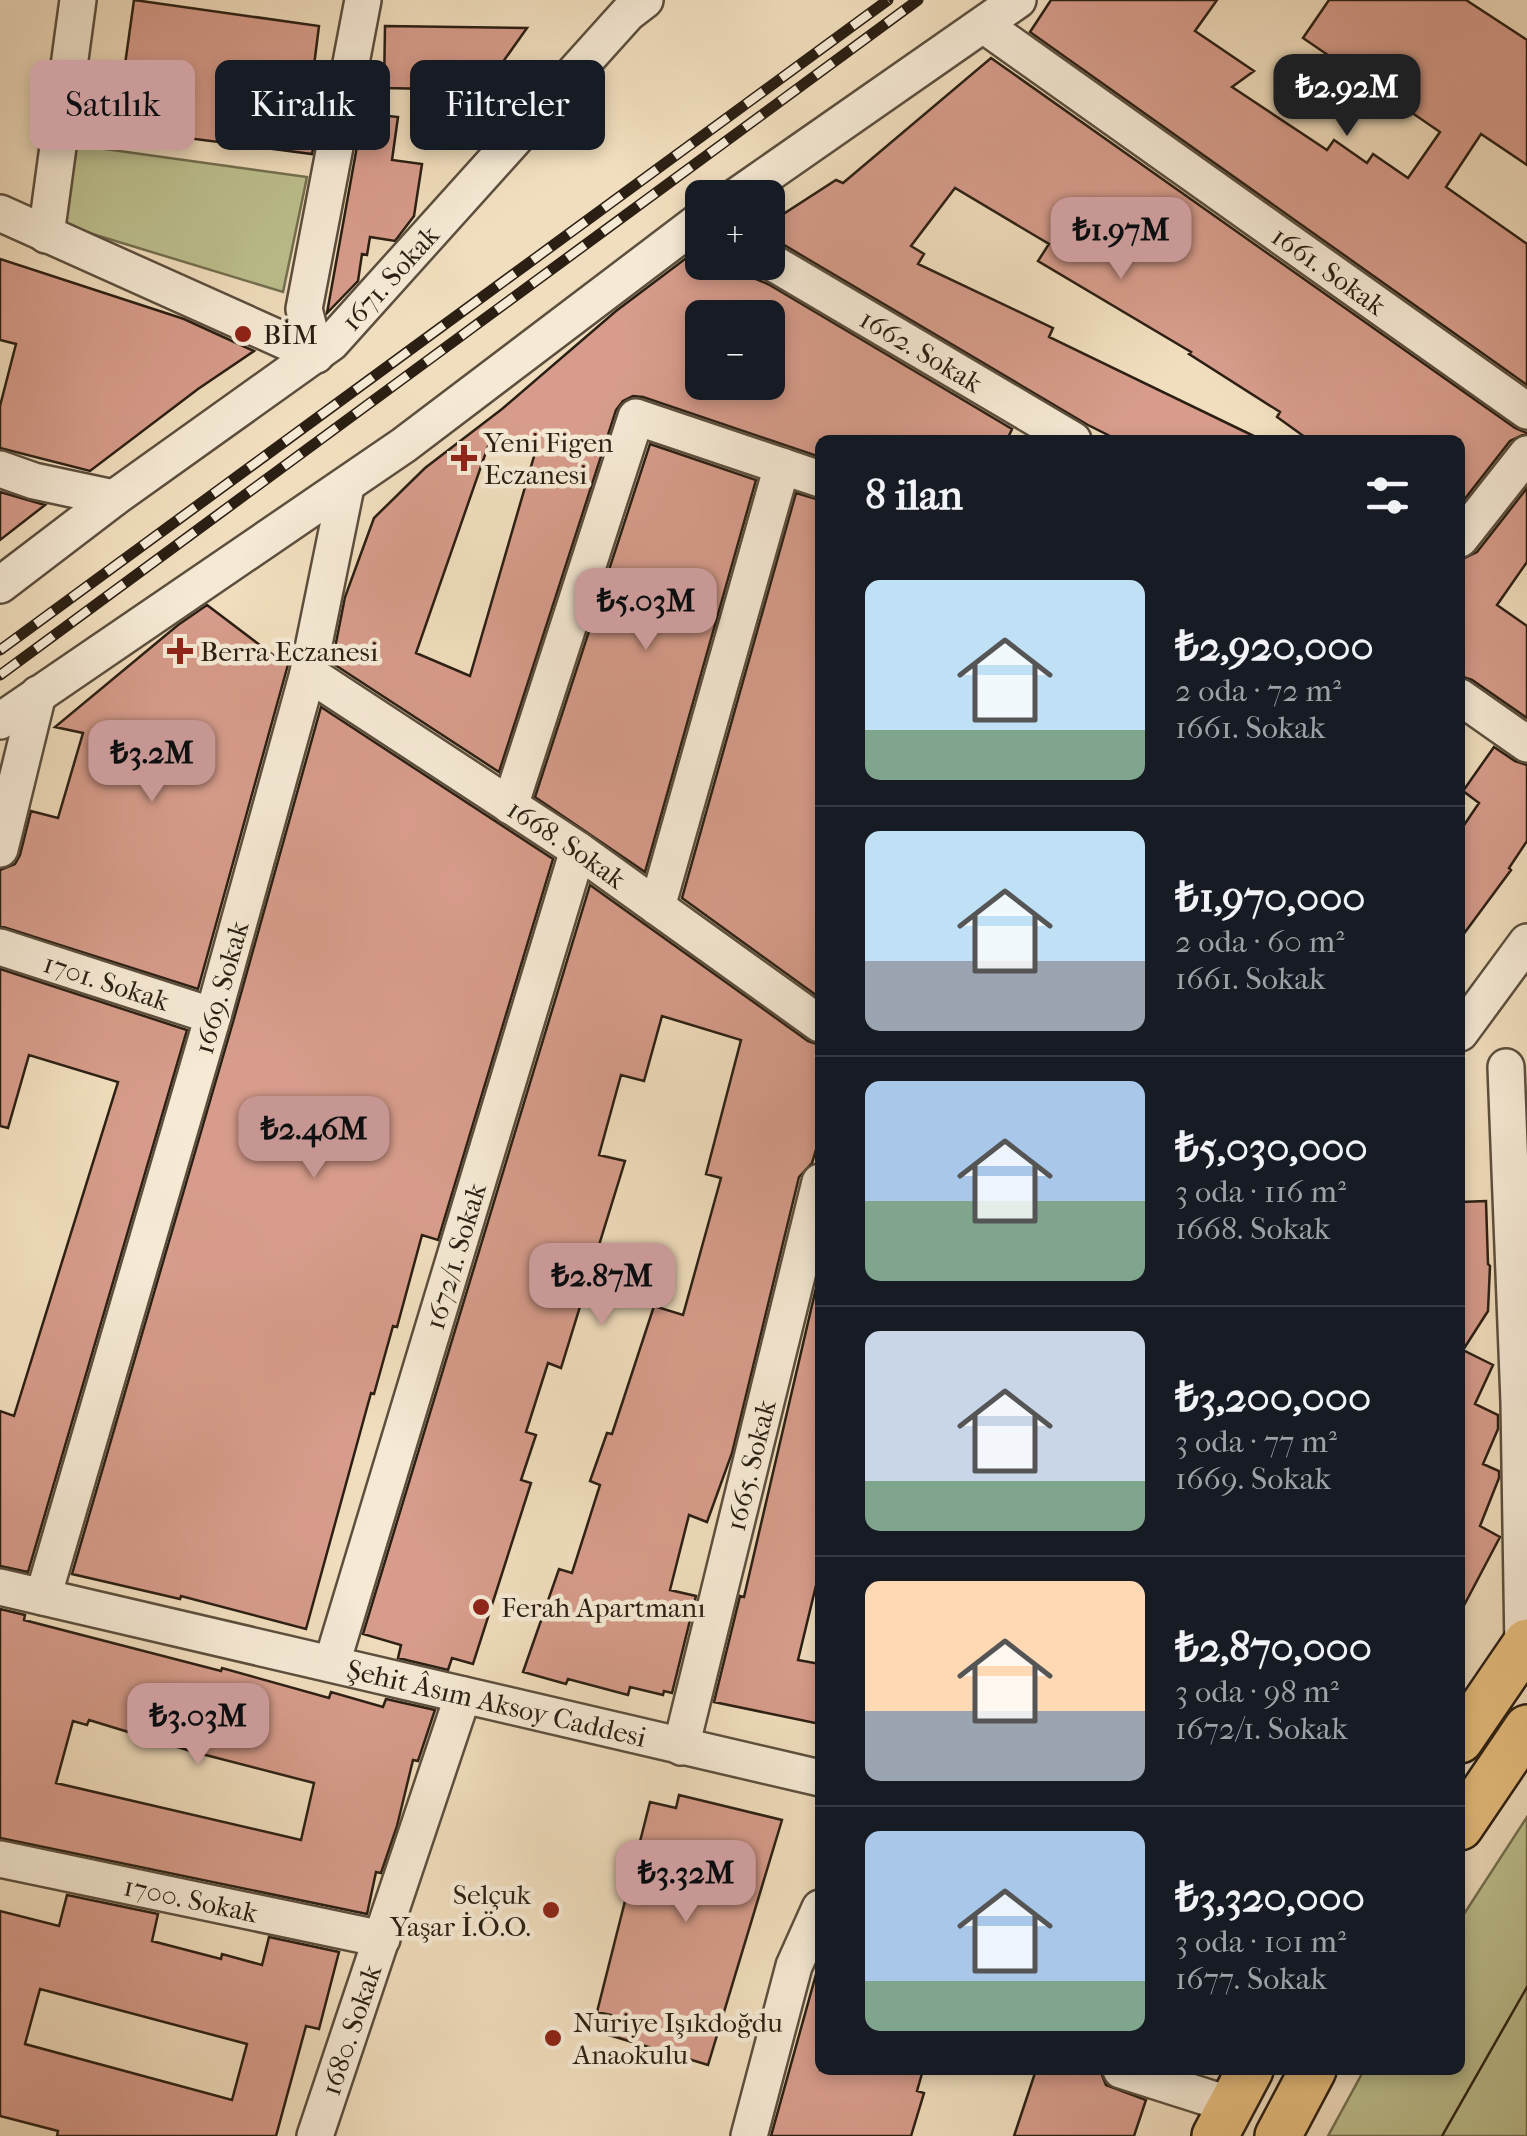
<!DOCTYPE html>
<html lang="tr">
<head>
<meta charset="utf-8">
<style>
  :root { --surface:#171b24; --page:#20242c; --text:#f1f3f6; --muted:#9ea1a6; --line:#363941; --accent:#c59692 }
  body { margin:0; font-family:"IM FELL French Canon",serif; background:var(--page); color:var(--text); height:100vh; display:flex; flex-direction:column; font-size:38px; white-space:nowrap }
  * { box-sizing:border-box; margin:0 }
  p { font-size:32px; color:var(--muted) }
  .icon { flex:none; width:55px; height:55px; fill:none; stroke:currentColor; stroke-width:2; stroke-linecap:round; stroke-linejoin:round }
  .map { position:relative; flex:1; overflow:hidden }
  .drawer { position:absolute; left:815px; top:435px; width:650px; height:1640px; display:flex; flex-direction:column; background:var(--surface); border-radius:15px; box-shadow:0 5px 15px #0003 }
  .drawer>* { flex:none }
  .guide { position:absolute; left:30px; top:60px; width:635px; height:90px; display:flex; gap:20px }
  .controls { position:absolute; left:685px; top:180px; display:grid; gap:20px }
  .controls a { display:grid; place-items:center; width:100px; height:100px; border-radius:15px; background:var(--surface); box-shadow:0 5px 15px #0003; font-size:50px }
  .price { position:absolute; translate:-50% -85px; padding:0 22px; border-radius:20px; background:var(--accent); color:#111; font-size:32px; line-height:65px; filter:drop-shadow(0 2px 5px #0008) }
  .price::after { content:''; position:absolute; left:50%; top:60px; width:30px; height:22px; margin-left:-15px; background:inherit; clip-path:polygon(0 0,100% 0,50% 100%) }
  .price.selected { background:#222; color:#fff }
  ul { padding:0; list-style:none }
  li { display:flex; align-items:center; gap:30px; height:250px; padding:0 50px }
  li+li { border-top:2px solid var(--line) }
  li span { display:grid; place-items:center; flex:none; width:280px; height:200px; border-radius:15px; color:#555 }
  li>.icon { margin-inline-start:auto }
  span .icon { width:120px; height:120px; fill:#fffc; stroke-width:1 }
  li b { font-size:42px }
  h2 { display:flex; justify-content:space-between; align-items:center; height:120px; padding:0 50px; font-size:42px }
  .tag { padding:0 35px; border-radius:15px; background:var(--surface); box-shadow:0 5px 15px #0003; font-size:35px; line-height:90px }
  .tag.selected { background:var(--accent); color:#111 }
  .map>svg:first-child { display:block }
  .green { fill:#bdc08f; stroke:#747051; stroke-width:2.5 }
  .building { fill:#d79c8b; stroke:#2b1f13; stroke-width:2.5; fill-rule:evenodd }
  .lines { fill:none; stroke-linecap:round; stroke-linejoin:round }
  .minor-casing { stroke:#5c4f3e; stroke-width:40 }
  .major-casing { stroke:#2b1f13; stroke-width:50 }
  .minor { stroke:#f6ead5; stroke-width:35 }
  .major { stroke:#e8bf7f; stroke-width:45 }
  .tram { stroke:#2b1f13; stroke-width:2.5 }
  .rail-casing { stroke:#2b1f13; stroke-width:11 }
  .rail { stroke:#f6ead5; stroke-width:8; stroke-dasharray:22; stroke-linecap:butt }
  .poi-dot { fill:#8f2418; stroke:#f6ead5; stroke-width:4 }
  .labels { text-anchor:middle; stroke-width:9; stroke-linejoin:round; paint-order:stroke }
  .street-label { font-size:28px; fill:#2b1f13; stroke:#f6ead5 }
  .poi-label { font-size:28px; fill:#2b1f13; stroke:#f6ead5; text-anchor:start }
</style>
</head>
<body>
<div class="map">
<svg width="1527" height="2136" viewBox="0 0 1527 2136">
  <rect width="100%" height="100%" fill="#f1debe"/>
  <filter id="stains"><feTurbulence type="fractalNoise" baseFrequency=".002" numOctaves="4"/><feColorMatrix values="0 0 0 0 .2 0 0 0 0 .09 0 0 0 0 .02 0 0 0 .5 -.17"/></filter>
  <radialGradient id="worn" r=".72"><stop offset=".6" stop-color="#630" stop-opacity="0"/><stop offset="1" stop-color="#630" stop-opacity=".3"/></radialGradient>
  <path class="green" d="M 76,145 L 307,177 L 283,292 L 63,225 Z
    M 1527,1817 L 1527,2136 L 1328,2136 L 1364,2070 L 1460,2070 L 1460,1920 Z"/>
  <path class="building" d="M 134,0 L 319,26 L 309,105 L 321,107 L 312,154 L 116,129 Z
    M 1051,0 L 1217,0 L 1195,31 L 1254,71 L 1232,87 L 1327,150 L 1334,140 L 1367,163 L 1373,154 L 1408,178 L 1440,132 L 1303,38 L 1329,0 L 1466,0 L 1527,40 L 1527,165 L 1481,134 L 1446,187 L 1527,244 L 1527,385 L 1030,32 Z
    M 385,26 L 527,28 L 483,90 L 384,88 Z
    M 991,58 L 1515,428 L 1527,433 L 1510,441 L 1460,505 L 1460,440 L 1309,440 L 1277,417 L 1280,412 L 1189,354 L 1191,352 L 1038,261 L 1049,244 L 955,188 L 911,246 L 924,254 L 918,264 L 1053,328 L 1049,337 L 1262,440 L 1118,440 L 1088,425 L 779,242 L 768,239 L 768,224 L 836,180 L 843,183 Z
    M 363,113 L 398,117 L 392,160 L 422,164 L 414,216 L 395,241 L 370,237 L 367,255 L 362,254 L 358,281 L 327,313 Z
    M 693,253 L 702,257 L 702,262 L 715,262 L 768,284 L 1012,429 L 1007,440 L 820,440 L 820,457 L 643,397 L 633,396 L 623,401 L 616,410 L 499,772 L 332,663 L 345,597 L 374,518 L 425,468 L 502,409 L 616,311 ZM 702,318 L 768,318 L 768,382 L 702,382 ZM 493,432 L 537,446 L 470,676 L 416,653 Z
    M 0,259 L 184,319 L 254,351 L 198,389 L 90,471 L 0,448 L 0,406 L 16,344 L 0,340 Z
    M 650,444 L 756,480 L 645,872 L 535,797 Z
    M 1527,488 L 1527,562 L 1497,605 L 1527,626 L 1527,718 L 1472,680 L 1460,676 L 1460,560 L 1477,552 Z
    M 0,492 L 45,505 L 0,540 Z
    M 796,493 L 820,500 L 820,998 L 682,898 Z
    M 207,605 L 277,658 L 289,661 L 198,989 L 0,926 L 0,870 L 15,864 L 20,855 L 31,811 L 58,818 L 83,733 L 55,727 L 178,625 Z
    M 321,707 L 553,859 L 438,1240 L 422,1235 L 397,1327 L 393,1326 L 374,1394 L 371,1393 L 306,1629 L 181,1596 L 180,1599 L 72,1574 L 233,1022 Z
    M 1494,747 L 1515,761 L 1527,765 L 1527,841 L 1509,868 L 1511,870 L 1460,939 L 1460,831 L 1479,803 L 1463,791 Z
    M 590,885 L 808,1041 L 820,1045 L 820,1136 L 812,1163 L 799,1177 L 732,1453 L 707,1522 L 689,1515 L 670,1590 L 696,1596 L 672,1693 L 664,1691 L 663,1695 L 630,1687 L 628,1695 L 568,1679 L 566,1684 L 523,1672 L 559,1569 L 572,1573 L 600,1485 L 590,1481 L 607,1433 L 612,1434 L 654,1306 L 683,1315 L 721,1178 L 706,1174 L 741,1040 L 662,1016 L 644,1081 L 621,1075 L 599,1155 L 625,1161 L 561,1368 L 548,1363 L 526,1432 L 536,1435 L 521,1480 L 531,1483 L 473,1664 L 452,1658 L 448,1670 L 398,1658 L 401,1645 L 363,1634 Z
    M 0,969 L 187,1030 L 28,1572 L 0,1566 L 0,1411 L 14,1416 L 118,1082 L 29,1055 L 8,1128 L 0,1126 Z
    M 1486,1201 L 1488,1264 L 1490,1266 L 1488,1311 L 1463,1350 L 1493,1365 L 1475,1404 L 1498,1415 L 1498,1429 L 1483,1464 L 1499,1471 L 1499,1478 L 1480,1526 L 1500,1537 L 1460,1613 L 1460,1202 Z
    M 820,1271 L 820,1569 L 798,1660 L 820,1664 L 820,1724 L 714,1702 L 740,1596 L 744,1597 Z
    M 0,1609 L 25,1615 L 24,1620 L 221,1671 L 222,1668 L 329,1698 L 331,1692 L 383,1707 L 386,1699 L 435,1710 L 418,1761 L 413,1760 L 397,1826 L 381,1873 L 376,1872 L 367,1914 L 0,1838 ZM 89,1720 L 194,1752 L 314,1783 L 301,1840 L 56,1783 L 73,1721 L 87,1725 Z
    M 679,1795 L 782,1820 L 708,2065 L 609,2035 L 611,2015 L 597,2012 L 650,1802 L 676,1808 Z
    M 67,1895 L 158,1914 L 152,1941 L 221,1959 L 222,1954 L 262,1965 L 269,1937 L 339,1952 L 319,2029 L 306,2026 L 276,2136 L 57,2136 L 58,2131 L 0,2116 L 0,1911 L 59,1926 ZM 40,1989 L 247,2044 L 232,2100 L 25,2044 Z
    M 820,1960 L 820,2070 L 923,2070 L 917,2091 L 924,2093 L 911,2136 L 771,2136 Z
    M 1036,2070 L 1100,2070 L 1106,2085 L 1146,2100 L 1134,2136 L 1014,2136 Z"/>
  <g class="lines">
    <g class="minor-casing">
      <g id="minor">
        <path id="s1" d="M 985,26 L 1527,411"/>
        <path d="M 734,198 L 1018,0"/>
        <path d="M 0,213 L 316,355"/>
        <path d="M 46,235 L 78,0"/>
        <path id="s2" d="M 768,260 L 1073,440"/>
        <path d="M 316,355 L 304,309 L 363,0"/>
        <path d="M 0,469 L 34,481 L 114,498"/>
        <path d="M 1460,539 L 1527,454"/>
        <path id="s3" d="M 0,585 L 114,498 L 331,343 L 628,13 L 645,0"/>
        <path id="s4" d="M 308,673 L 578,850 L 820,1024"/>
        <path d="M 1460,697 L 1527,744"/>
        <path d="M 0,721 L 404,445 L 702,219"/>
        <path d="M 510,806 L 636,417 L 820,479"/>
        <path d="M 0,849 L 38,694"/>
        <path d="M 657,907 L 782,466"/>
        <path id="s5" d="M 0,947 L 213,1016"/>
        <path d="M 1460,1033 L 1527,942"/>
        <path d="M 1506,1067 L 1519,1402 L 1523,1649"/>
        <path id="s6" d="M 0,1587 L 820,1778"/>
        <path id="s7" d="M 43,1597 L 213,1016 L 308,673 L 346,487"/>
        <path id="s8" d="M 332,1663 L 578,850"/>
        <path id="s9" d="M 681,1747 L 820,1182"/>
        <path id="s10" d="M 0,1859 L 382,1939"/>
        <path d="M 1121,2070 L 1231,2105"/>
        <path id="s11" d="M 315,2136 L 463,1695"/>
        <path d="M 749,2136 L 794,1966 L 820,1908"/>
      </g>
    </g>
    <g class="major-casing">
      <path id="major" d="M 1460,1740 L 1527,1642
        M 1460,1827 L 1527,1728
        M 1215,2136 L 1250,2070
        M 1278,2136 L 1313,2070"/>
    </g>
    <use href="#minor" class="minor"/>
    <use href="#major" class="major"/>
    <path class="tram" d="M 1442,2136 L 1527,1987"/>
    <g class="rail-casing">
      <path id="rail" d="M 0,650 L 888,0
        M 0,675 L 918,0"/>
    </g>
    <use href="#rail" class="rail"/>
  </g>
  <g class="poi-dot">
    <circle cx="243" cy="334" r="10"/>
    <path d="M459 443h10v10h10v10h-10v10h-10v-10h-10v-10h10z"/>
    <path d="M175 636h10v10h10v10h-10v10h-10v-10h-10v-10h10z"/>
    <circle cx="481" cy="1607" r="10"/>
    <circle cx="551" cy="1910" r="10"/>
    <circle cx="553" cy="2038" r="10"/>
  </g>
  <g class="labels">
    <g class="street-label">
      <text dy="10" stroke="none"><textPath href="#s1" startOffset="422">1661. Sokak</textPath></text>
      <text dy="10" stroke="none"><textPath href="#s3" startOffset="498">1671. Sokak</textPath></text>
      <text dy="10" stroke="none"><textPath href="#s2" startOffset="178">1662. Sokak</textPath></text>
      <text dy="10" stroke="none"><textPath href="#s4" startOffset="310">1668. Sokak</textPath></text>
      <text dy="10" stroke="none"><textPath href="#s5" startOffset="112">1701. Sokak</textPath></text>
      <text dy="10" stroke="none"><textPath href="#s7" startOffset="635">1669. Sokak</textPath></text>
      <text dy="10" stroke="none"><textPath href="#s8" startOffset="425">1672/1. Sokak</textPath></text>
      <text dy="10" stroke="none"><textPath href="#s9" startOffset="290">1665. Sokak</textPath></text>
      <text dy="10" stroke="none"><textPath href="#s6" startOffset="510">Şehit Âsım Aksoy Caddesi</textPath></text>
      <text dy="10" stroke="none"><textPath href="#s10" startOffset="195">1700. Sokak</textPath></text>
      <text dy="10" stroke="none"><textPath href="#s11" startOffset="112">1680. Sokak</textPath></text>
    </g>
    <g class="poi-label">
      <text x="263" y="344">BİM</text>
      <text x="484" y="452">Yeni Figen<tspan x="484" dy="32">Eczanesi</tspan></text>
      <text x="200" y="661">Berra Eczanesi</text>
      <text x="501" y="1617">Ferah Apartmanı</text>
      <text x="531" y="1904" text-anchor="end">Selçuk<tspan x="531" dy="32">Yaşar İ.Ö.O.</tspan></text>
      <text x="573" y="2032">Nuriye Işıkdoğdu<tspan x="573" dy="32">Anaokulu</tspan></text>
    </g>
  </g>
  <rect width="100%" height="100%" filter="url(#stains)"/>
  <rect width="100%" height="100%" fill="url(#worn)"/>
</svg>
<div class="controls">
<a>+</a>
<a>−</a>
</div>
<b class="price selected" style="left:1347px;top:139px">₺2.92M</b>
<b class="price" style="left:1121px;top:282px">₺1.97M</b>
<b class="price" style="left:646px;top:653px">₺5.03M</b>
<b class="price" style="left:152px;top:805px">₺3.2M</b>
<b class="price" style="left:314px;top:1181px">₺2.46M</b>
<b class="price" style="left:602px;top:1328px">₺2.87M</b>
<b class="price" style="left:198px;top:1768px">₺3.03M</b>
<b class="price" style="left:686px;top:1925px">₺3.32M</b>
<div class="guide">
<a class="tag selected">Satılık</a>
<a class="tag">Kiralık</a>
<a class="tag">Filtreler</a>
</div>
<section class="drawer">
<h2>8 ilan<svg class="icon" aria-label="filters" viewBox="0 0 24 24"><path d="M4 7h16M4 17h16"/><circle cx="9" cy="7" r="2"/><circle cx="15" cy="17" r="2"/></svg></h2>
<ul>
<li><span style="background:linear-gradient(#bfe0f5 75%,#7fa58c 0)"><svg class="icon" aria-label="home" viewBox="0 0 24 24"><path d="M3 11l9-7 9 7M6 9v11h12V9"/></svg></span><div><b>₺2,920,000</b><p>2 oda · 72 m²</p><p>1661. Sokak</p></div></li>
<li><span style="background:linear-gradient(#bfe0f5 65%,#9aa5b1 0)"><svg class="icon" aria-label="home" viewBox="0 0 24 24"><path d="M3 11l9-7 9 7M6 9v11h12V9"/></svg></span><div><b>₺1,970,000</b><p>2 oda · 60 m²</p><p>1661. Sokak</p></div></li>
<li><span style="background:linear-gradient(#a9c7e8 60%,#7fa58c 0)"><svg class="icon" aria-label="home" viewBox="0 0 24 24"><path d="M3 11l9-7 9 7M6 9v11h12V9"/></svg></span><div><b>₺5,030,000</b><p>3 oda · 116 m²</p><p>1668. Sokak</p></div></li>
<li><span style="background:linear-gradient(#c9d6e8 75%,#7fa58c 0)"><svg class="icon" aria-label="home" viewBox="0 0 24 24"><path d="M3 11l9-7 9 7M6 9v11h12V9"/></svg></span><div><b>₺3,200,000</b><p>3 oda · 77 m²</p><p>1669. Sokak</p></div></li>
<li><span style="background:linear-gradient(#ffd9b3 65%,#9aa5b1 0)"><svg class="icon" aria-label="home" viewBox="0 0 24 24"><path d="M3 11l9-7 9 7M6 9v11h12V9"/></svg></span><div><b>₺2,870,000</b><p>3 oda · 98 m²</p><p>1672/1. Sokak</p></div></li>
<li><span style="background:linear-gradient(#a9c7e8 75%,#7fa58c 0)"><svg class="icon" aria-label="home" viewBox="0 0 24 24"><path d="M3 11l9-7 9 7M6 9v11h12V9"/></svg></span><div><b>₺3,320,000</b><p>3 oda · 101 m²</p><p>1677. Sokak</p></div></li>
</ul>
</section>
</div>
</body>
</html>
